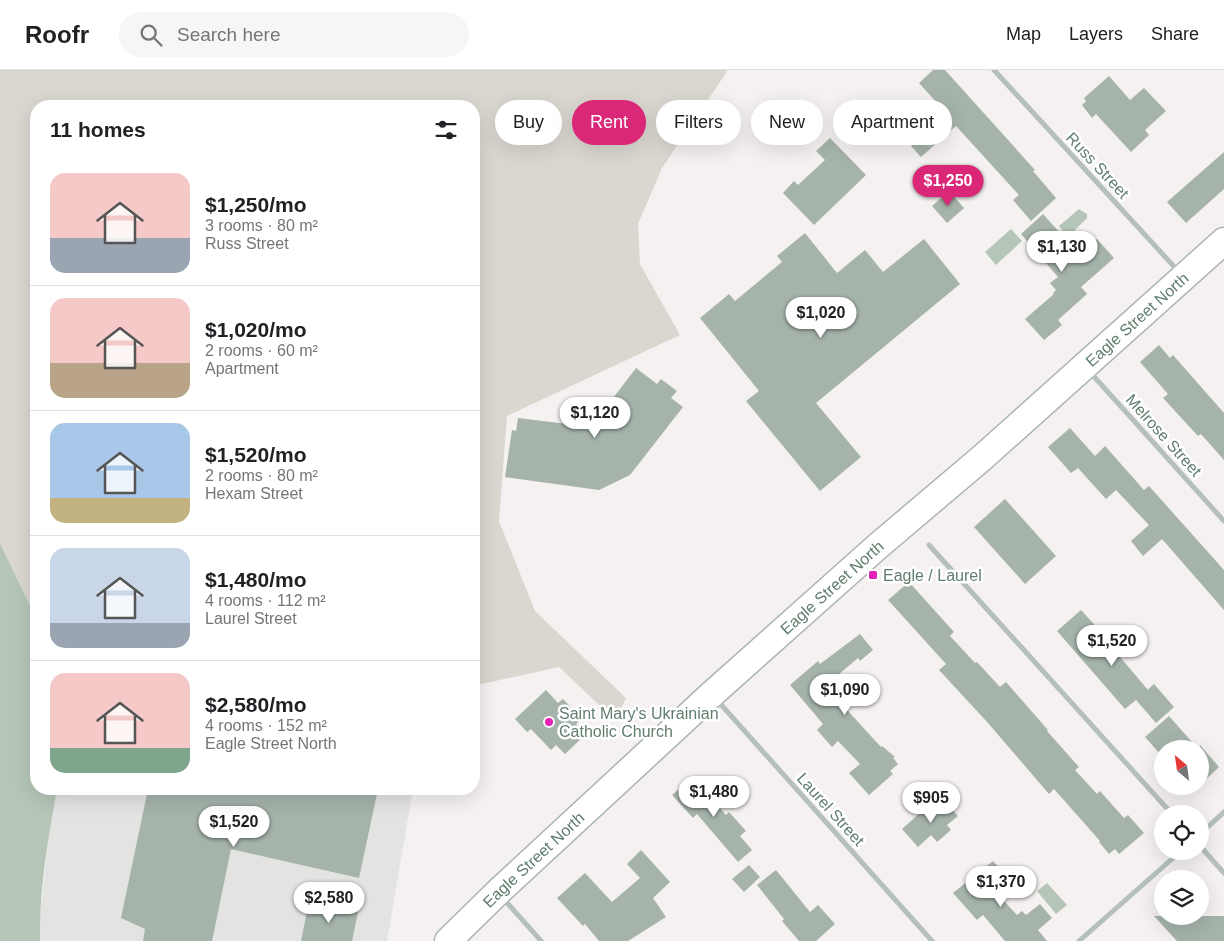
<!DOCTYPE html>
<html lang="en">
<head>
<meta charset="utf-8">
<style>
  :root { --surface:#fff; --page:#f6f6f6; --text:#202124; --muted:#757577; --line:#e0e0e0; --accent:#db2777 }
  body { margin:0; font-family:Helvetica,sans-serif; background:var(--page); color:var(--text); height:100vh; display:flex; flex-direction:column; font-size:19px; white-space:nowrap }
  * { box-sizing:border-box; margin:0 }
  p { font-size:16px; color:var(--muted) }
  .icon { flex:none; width:28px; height:28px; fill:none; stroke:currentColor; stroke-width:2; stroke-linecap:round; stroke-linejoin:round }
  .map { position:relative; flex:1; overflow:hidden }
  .details { position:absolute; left:30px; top:30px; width:450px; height:695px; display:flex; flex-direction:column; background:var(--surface); border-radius:20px; box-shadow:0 5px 20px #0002 }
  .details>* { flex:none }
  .guide { position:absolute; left:495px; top:30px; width:475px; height:45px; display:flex; gap:10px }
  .needle { width:32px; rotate:331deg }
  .fabs { position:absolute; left:1154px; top:670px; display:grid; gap:10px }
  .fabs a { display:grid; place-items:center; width:55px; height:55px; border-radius:50%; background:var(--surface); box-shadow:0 5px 20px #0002; font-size:25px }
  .price { position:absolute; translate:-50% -42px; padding:0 11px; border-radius:18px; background:#fff; color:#222; font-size:16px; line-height:32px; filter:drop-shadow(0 1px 2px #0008) }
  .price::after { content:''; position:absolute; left:50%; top:30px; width:15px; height:11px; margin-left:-8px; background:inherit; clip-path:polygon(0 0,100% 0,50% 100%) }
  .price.current { background:var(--accent); color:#fff }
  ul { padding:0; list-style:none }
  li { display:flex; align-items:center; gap:15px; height:125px; padding:0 20px }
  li+li { border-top:1px solid var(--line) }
  li span { display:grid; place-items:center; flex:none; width:140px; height:100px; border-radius:15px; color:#555 }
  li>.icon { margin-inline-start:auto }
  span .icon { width:60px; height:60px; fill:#fffc; stroke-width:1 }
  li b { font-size:21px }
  h2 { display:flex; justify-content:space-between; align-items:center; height:60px; padding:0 20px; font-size:21px }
  .tag { padding:0 18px; border-radius:22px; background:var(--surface); box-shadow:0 5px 20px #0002; font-size:18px; line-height:45px }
  .tag.current { background:var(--accent); color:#fff }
  header { display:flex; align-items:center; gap:30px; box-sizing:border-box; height:70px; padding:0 25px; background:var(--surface); border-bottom:1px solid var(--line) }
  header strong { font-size:24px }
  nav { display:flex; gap:28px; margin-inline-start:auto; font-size:18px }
  .search { width:350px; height:45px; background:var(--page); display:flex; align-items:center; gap:12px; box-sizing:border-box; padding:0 18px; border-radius:28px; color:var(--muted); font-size:19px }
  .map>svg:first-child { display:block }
  .built { fill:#e3e3e1 }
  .green { fill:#dad7d0 }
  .water { fill:#b5c6b8 }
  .building { fill:#a5b3ab }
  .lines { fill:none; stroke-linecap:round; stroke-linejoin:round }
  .secondary-casing { stroke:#a9b5af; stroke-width:29 }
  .street { stroke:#b6c0bb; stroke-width:5 }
  .secondary { stroke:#fff; stroke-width:26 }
  .poi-dot { fill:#e423b6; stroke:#fff; stroke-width:2 }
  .labels { text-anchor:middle; stroke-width:5; stroke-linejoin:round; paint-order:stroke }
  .street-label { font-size:16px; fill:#607d6d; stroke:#fff }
  .poi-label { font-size:16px; fill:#607d6d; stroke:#fff; text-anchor:start }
</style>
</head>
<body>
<header>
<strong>Roofr</strong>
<div class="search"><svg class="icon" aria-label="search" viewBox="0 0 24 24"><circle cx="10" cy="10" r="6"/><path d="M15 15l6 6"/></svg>Search here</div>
<nav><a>Map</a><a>Layers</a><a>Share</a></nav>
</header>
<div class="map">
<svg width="1224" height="871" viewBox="0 0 1224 871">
  <rect width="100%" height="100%" fill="#f5f1f1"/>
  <path class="built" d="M 57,719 L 413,719 L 387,871 L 40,871 L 40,847 L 50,755 Z"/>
  <path class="green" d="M 0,0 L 728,0 L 662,98 L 638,154 L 640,194 L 680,265 L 507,346 L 499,451 L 535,541 L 626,628 L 615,650 L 559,597 L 477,615 L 474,619 L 474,36 L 36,36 L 36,548 L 0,473 Z"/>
  <path class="water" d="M 1079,139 L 1087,144 L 1087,148 L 1068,167 L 1059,156 Z
    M 1011,159 L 1022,171 L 996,195 L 985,182 Z
    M 0,473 L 36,548 L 36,719 L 57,719 C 48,769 39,820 40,871 L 0,871 Z
    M 1047,813 L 1067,835 L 1056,844 L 1037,821 Z"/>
  <path class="building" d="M 933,0 L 945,0 L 1035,100 L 1033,101 L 1056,128 L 1031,151 L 1013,130 L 1019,125 L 956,56 L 921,87 L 911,76 L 947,44 L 919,13 Z
    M 1109,6 L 1130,30 L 1144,18 L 1166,41 L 1145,60 L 1149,65 L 1131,82 L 1096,44 L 1092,48 L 1082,35 L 1086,31 L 1084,28 Z
    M 830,68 L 866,105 L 814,155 L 783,123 L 794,111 L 798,115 L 825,90 L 816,81 Z
    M 1224,82 L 1224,119 L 1186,153 L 1167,132 Z
    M 949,121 L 964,138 L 947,153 L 932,136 Z
    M 1043,144 L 1079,184 L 1097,169 L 1114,188 L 1081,217 L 1087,224 L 1058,250 L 1062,255 L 1044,270 L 1025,249 L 1054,224 L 1053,223 L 1056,220 L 1050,213 L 1058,207 L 1021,164 Z
    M 805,163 L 837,203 L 865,180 L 883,202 L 924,169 L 960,214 L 816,333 L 861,387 L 820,421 L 746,331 L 759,321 L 700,248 L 729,224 L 735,231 L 782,192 L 777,186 Z
    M 1159,275 L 1170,288 L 1173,285 L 1224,343 L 1224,390 L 1201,364 L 1198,366 L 1163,328 L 1168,324 L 1140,292 Z
    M 636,298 L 657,314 L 661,309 L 677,321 L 671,328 L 683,337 L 630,405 L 599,420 L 505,407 L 512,360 L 516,361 L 518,348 L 591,357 Z
    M 1070,358 L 1095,386 L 1105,376 L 1144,420 L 1149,416 L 1224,500 L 1224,540 L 1162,469 L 1143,486 L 1131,471 L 1149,455 L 1116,420 L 1106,429 L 1078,398 L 1071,403 L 1048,377 Z
    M 1005,429 L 1056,486 L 1025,514 L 974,457 Z
    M 909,512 L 954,562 L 950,566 L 975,593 L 977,592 L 1000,617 L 1006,612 L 1048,660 L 1047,661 L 1079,697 L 1075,700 L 1097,724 L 1100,721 L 1124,748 L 1128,745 L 1144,763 L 1119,784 L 1115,779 L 1109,784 L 1099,772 L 1100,771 L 1054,719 L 1049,724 L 988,653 L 939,600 L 946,594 L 888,530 Z
    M 1081,540 L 1111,573 L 1109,574 L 1148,620 L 1143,624 L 1154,614 L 1174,637 L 1156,653 L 1136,630 L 1125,639 L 1057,561 Z
    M 860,564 L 873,580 L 860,591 L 858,588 L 825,616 L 881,677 L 882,676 L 895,687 L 893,688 L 898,694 L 890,701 L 893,704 L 869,725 L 849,703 L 860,694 L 838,671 L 832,677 L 817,660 L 823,654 L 790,615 L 818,591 L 820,594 Z
    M 546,620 L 558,633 L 563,629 L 582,649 L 576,654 L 586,664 L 565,684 L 556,675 L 551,680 L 531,659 L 527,662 L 515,649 Z
    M 1169,646 L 1198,679 L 1162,679 L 1161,685 L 1145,667 Z
    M 1200,675 L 1219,697 L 1200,715 Z
    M 691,709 L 697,716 L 699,714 L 726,745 L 729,742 L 746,761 L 740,766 L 752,780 L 738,792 L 697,744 L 693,748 L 672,725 Z
    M 148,719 L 378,719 L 359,808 L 231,779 L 212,871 L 143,871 L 145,859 L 121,848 Z
    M 942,729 L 958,746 L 947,755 L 951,760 L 937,772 L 931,765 L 918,777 L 902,759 L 929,735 L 932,739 Z
    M 641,780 L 670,812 L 653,828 L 666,847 L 628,871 L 599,871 L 585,854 L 583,856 L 557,828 L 585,803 L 612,832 L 640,808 L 627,794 Z
    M 993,791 L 1006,805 L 992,818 L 1017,845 L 1022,841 L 1026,845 L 1040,834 L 1052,848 L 1038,860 L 1047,871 L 1005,871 L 983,845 L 977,850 L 953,823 Z
    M 749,795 L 760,807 L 744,822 L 732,809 Z
    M 776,800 L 810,842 L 818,835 L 835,854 L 816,871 L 799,871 L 782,851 L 784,849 L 757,815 Z
    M 309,832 L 358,842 L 352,871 L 301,871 Z
    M 1154,846 L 1224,846 L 1224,871 L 1177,871 Z"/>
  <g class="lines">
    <g class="secondary-casing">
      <g id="secondary">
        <path id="s1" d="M 448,871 L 498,822 L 712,624 L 878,476 L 983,387 L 1224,171"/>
      </g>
    </g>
    <path class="street" d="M 994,0 L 1179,202
      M 1089,301 L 1224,451
      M 929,475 L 1172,744
      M 717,630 L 932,871
      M 1200,764 L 1224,742
      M 1200,776 L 1224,803
      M 503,828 L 541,871
      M 1079,871 L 1181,781"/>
    <use href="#secondary" class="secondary"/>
  </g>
  <g class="poi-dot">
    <rect x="868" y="500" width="10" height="10" rx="2.5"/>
    <circle cx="549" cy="652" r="5"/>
  </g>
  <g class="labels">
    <g class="street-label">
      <text transform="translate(1098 95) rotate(47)" y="6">Russ Street</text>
      <text dy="6" stroke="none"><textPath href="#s1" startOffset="928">Eagle Street North</textPath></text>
      <text transform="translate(1164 365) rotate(48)" y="6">Melrose Street</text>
      <text dy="6" stroke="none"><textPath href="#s1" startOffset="522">Eagle Street North</textPath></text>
      <text transform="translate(831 739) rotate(48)" y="6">Laurel Street</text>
      <text dy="6" stroke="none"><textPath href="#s1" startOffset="118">Eagle Street North</textPath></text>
    </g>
    <g class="poi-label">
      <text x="883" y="511">Eagle / Laurel</text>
      <text x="559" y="649">Saint Mary's Ukrainian<tspan x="559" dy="18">Catholic Church</tspan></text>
    </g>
  </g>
</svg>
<div class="fabs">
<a><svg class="needle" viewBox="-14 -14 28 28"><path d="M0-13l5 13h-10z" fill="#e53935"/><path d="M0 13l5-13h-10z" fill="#757577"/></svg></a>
<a><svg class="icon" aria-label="locate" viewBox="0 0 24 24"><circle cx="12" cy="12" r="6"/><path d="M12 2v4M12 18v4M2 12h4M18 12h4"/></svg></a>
<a><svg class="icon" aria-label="layers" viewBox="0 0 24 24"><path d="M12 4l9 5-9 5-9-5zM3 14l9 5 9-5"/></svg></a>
</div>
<b class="price current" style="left:948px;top:137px">$1,250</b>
<b class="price" style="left:1062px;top:203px">$1,130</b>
<b class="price" style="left:821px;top:269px">$1,020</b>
<b class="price" style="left:595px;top:369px">$1,120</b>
<b class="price" style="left:1112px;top:597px">$1,520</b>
<b class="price" style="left:845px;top:646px">$1,090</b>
<b class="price" style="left:714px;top:748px">$1,480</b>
<b class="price" style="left:931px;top:754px">$905</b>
<b class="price" style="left:234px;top:778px">$1,520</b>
<b class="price" style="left:1001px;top:838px">$1,370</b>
<b class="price" style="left:329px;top:854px">$2,580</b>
<div class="guide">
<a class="tag">Buy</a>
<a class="tag current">Rent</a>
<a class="tag">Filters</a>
<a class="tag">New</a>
<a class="tag">Apartment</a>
</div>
<section class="details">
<h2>11 homes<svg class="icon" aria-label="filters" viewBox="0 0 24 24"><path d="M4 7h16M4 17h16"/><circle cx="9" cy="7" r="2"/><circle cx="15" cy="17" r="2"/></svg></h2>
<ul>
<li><span style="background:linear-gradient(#f6c9c9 65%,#9aa5b1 0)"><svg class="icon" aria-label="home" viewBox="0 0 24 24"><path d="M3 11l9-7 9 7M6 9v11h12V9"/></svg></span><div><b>$1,250/mo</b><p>3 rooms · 80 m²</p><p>Russ Street</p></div></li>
<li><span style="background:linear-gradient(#f6c9c9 65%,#b9a48a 0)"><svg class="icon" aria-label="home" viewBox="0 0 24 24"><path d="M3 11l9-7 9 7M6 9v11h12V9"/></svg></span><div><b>$1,020/mo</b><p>2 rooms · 60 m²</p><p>Apartment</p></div></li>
<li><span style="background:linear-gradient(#a9c7e8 75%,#c2b280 0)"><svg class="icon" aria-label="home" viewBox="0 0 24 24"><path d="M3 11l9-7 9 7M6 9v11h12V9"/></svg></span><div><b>$1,520/mo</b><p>2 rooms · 80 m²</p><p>Hexam Street</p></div></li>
<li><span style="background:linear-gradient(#c9d6e8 75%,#9aa5b1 0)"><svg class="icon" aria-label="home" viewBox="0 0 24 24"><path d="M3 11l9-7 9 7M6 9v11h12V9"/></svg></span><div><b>$1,480/mo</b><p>4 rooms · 112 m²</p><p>Laurel Street</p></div></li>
<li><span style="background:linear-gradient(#f6c9c9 75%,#7fa58c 0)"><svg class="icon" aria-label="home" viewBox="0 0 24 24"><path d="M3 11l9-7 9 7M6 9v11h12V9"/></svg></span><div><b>$2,580/mo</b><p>4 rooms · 152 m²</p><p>Eagle Street North</p></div></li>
</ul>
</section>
</div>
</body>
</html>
